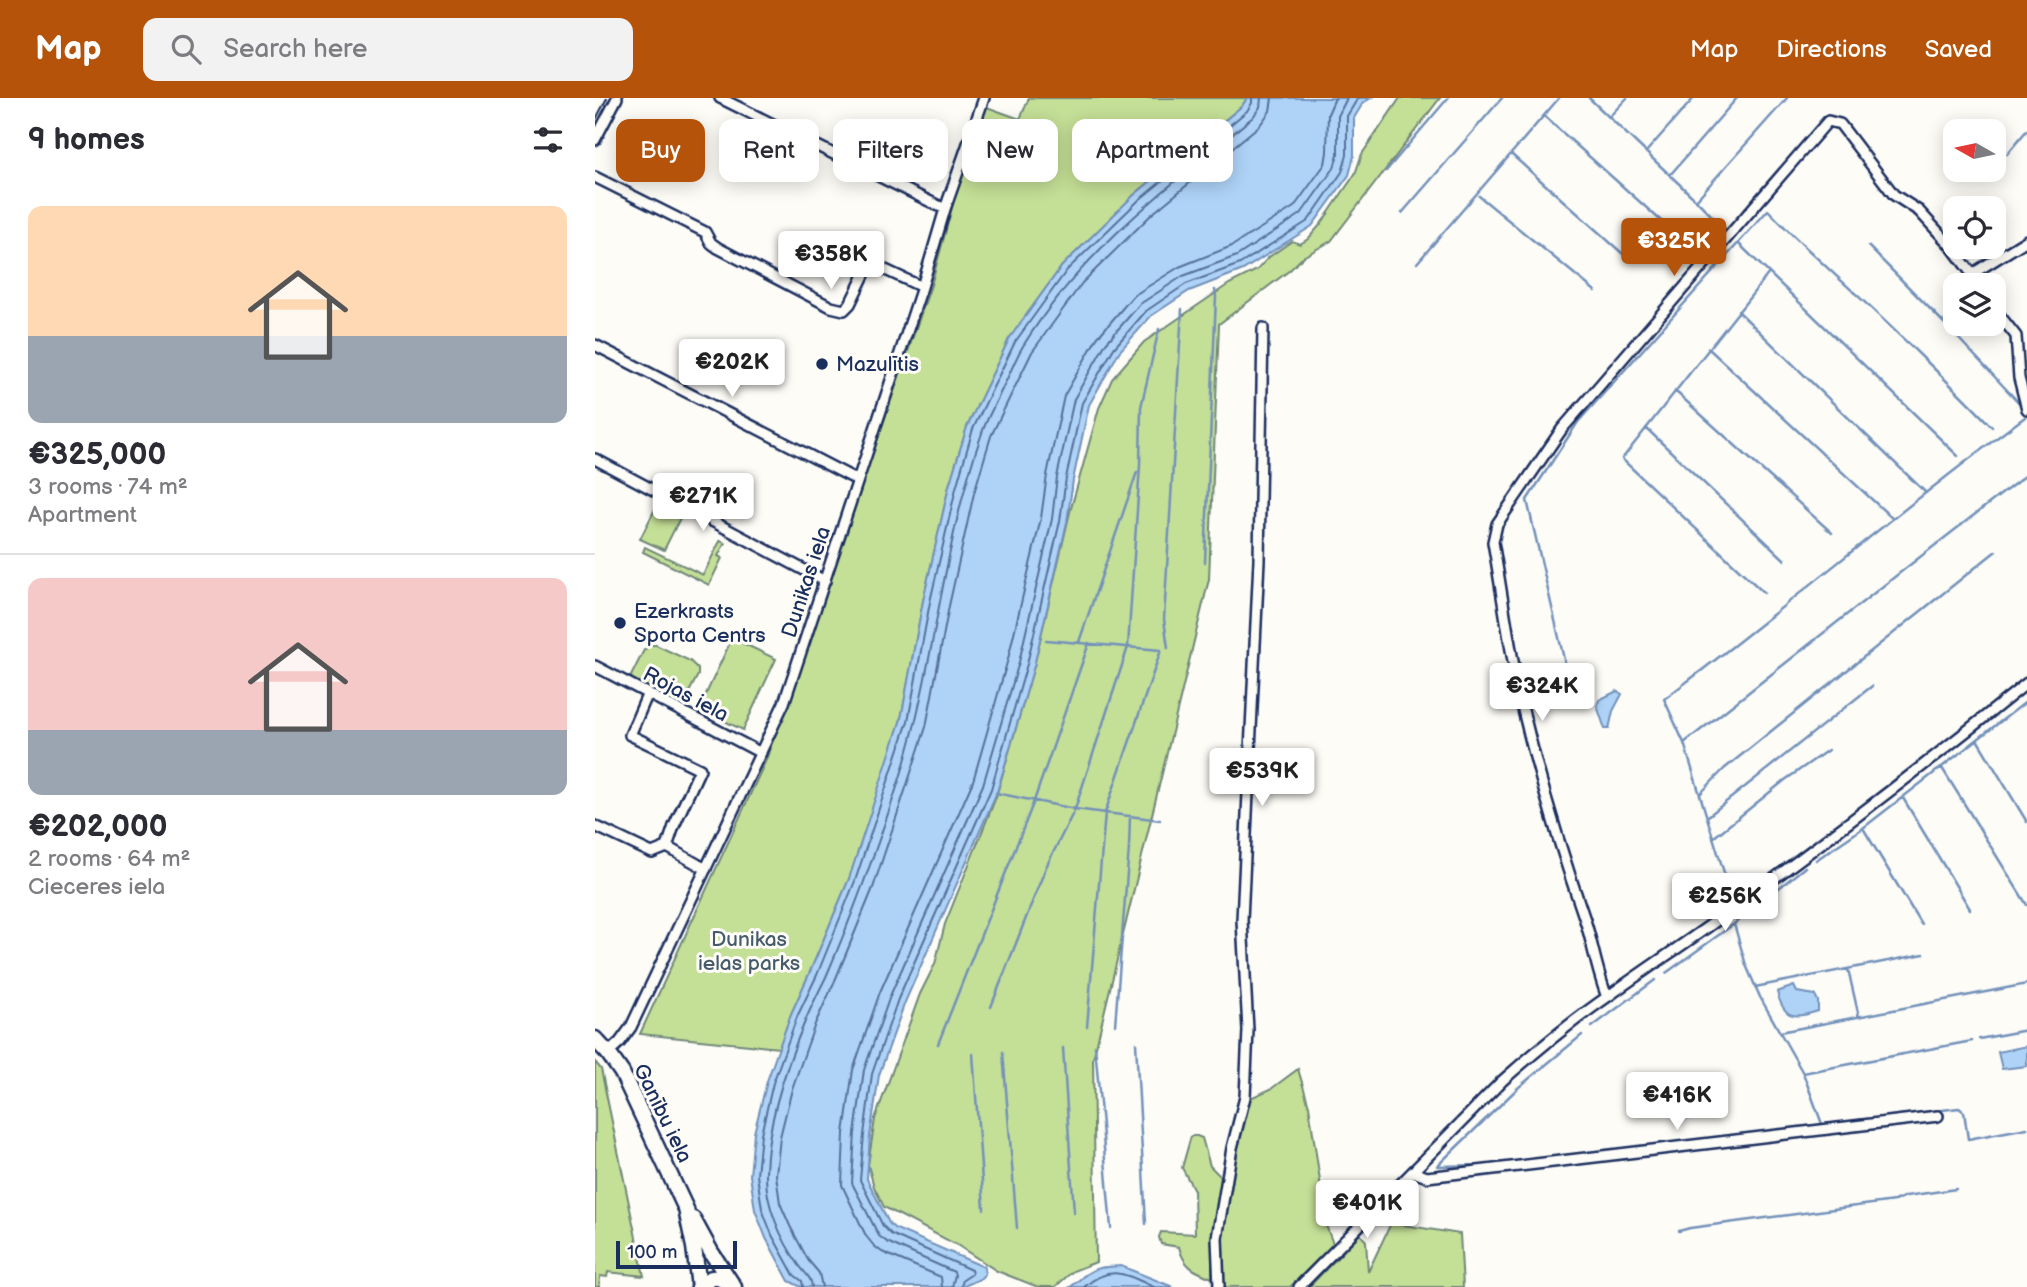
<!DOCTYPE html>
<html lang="en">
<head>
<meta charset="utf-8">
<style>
  :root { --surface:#fff; --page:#f2f2f3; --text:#2b2b33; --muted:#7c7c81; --line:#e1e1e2; --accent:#b45309 }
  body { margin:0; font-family:"Balsamiq Sans",sans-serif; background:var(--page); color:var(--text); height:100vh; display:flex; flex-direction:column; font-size:26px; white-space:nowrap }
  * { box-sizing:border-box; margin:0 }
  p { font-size:23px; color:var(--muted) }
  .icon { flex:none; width:38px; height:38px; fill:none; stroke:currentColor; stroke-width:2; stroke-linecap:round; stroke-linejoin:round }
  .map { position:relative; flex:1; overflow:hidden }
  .panel { display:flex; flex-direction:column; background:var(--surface); width:595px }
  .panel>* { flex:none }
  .hud { position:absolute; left:21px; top:21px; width:665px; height:63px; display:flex; gap:14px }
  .needle { width:46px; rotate:279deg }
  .tools { position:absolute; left:1348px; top:21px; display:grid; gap:14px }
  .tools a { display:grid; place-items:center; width:63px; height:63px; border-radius:14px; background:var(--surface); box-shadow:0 4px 18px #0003; font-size:35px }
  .scale { position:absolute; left:21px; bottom:18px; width:121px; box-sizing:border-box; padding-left:7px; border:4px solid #1b2f5e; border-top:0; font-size:19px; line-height:24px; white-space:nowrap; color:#1b2f5e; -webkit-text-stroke:5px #fdfcf7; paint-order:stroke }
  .price { position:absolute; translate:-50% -60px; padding:0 16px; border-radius:7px; background:#fff; color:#222; font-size:23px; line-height:46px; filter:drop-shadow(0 2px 4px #0008) }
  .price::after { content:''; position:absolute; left:50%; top:42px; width:21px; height:16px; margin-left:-10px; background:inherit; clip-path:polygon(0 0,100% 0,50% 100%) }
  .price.on { background:var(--accent); color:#fff }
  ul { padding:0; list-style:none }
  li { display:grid; align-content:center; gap:14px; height:371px; padding:0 28px }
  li+li { border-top:2px solid var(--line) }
  li span { display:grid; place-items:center; height:217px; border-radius:14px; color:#555 }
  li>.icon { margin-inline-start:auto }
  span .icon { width:126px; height:126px; fill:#fffc; stroke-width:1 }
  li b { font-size:30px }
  h2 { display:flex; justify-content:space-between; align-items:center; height:84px; padding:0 28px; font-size:30px }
  .tag { padding:0 24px; border-radius:14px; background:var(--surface); box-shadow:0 4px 18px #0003; font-size:24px; line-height:63px }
  .tag.on { background:var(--accent); color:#fff }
  header { display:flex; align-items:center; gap:42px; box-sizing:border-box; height:98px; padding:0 35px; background:var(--accent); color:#fff }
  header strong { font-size:33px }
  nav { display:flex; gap:38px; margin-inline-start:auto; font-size:24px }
  .search { width:490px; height:63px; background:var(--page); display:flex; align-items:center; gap:18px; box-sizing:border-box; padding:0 24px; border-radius:14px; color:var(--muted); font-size:26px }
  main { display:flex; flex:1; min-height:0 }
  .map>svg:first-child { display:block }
  .green { fill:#c4df96; stroke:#70877a; stroke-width:2 }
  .water { fill:#aed3f7; stroke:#7391ba; stroke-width:2 }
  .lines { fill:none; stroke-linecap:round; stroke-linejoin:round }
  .shore { stroke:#56719b; stroke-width:2 }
  .stream { stroke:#7391ba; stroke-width:2.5 }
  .minor-casing { stroke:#1b2f5e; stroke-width:14 }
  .trunk-casing { stroke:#1b2f5e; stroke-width:19 }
  .minor { stroke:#fdfcf7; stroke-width:9 }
  .trunk { stroke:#fdfcf7; stroke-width:14 }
  .tram { stroke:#1b2f5e; stroke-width:2 }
  .poi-dot { fill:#1b2f5e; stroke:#fdfcf7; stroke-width:2.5 }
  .labels { text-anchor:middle; stroke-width:6; stroke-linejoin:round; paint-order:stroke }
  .poi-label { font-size:21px; fill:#1b2f5e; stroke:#fdfcf7; text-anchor:start }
  .street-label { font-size:21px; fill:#1b2f5e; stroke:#fdfcf7 }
  .park-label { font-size:21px; fill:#455b6c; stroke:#fdfcf7 }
</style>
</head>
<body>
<header>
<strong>Map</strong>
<div class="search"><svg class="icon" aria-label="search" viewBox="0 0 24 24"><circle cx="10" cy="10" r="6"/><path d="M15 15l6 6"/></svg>Search here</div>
<nav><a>Map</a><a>Directions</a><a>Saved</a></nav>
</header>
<main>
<section class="panel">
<h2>9 homes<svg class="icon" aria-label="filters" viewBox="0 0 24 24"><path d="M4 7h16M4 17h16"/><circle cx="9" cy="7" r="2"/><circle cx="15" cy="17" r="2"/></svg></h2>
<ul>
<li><span style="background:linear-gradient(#ffd9b3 60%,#9aa5b1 0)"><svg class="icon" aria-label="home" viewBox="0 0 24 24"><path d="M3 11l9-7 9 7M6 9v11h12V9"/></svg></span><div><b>€325,000</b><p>3 rooms · 74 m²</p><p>Apartment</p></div></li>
<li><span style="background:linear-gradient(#f6c9c9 70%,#9aa5b1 0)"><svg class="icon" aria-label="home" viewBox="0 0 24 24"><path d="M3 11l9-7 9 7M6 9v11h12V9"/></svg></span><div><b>€202,000</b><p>2 rooms · 64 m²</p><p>Cieceres iela</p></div></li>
</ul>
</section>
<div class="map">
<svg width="1432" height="1189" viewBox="0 0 1432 1189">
  <rect width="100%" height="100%" fill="#fdfcf7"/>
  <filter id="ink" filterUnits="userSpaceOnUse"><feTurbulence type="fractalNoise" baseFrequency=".0143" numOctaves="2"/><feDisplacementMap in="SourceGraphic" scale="14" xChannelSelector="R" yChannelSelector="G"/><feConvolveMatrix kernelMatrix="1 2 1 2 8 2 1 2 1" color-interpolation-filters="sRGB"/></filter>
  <g filter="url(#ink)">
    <path class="green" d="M 434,0 L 652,0 L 647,8 L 539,97 L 467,168 L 414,241 L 372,329 L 354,388 L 328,503 L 306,621 L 289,676 L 254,781 L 215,874 L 196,916 L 184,950 L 45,936 L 171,662 L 336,187 L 358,106 L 357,100 L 389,8 L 425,21 Z
      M 805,0 L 845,0 L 736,143 L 708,159 L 695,172 L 624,226 L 614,481 L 498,961 L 501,1164 L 478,1173 L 460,1189 L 443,1189 L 402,1173 L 362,1147 L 289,1109 L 279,1089 L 273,1067 L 280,1021 L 325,896 L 340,866 L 350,826 L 401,699 L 439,568 L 475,414 L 504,310 L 517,281 L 549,244 L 634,186 L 662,172 L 674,159 L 697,143 L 705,146 L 713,141 L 726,126 L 760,76 L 767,56 Z
      M 61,409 L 85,420 L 69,452 L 45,441 Z
      M 125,443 L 130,445 L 123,458 L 127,460 L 114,487 L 48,454 L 50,449 L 108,477 Z
      M 137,540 L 181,561 L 148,632 L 104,611 Z
      M 56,547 L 61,547 L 95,563 L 103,571 L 103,577 L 88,606 L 84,607 L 37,582 L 36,578 L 49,552 Z
      M 0,964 L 6,971 L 49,1178 L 13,1174 L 12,1179 L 5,1178 L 4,1189 L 0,1189 Z
      M 703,971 L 714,1008 L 732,1130 L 738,1146 L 695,1189 L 627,1189 C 623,1126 638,1062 653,1001 L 676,991 Z
      M 596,1038 L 602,1038 L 607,1040 L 615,1068 L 627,1080 L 617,1156 L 617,1180 C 599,1173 589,1169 584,1149 L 566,1146 L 564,1139 L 566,1134 L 600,1136 L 599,1092 L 587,1070 Z
      M 796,1125 L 865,1136 L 868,1189 L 714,1189 L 765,1136 L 771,1143 L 773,1174 Z"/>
    <path class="water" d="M 652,0 L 776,0 L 768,5 L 759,20 L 759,58 L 754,77 L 717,128 L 648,172 L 594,193 L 556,218 L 524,254 L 494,307 L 478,382 L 472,424 L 439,568 L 402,694 L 310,904 L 284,977 L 275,1038 L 272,1081 L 294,1125 L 299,1130 L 389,1169 L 390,1176 L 385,1181 L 367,1189 L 206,1189 L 194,1183 L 171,1140 L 160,1112 L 155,1077 L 159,1035 L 172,983 L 196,916 L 215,874 L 254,781 L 306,621 L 328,503 L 354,388 L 372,329 L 414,241 L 467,168 L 539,97 L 647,8 Z
      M 1022,593 L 1027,596 L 1018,613 L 1014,631 L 1010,631 L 1002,608 L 1004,602 Z
      M 1199,888 L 1202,894 L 1220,897 L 1223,903 L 1223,913 C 1199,921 1189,921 1182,894 Z
      M 1432,948 L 1432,968 L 1407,971 L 1403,954 Z
      M 526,1168 L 578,1189 L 475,1189 C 483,1184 488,1177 495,1174 C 503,1168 516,1169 526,1168 Z"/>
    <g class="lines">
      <path class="shore" d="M 208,1189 L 207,1183 L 199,1177 L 177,1137 L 167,1111 L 162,1077 L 166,1036 L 178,985 L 202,919 L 222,877 L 260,783 L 313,623 L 335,504 L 361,390 L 378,331 L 420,244 L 472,172 L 544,102 L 652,13 L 657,5 L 657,0
        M 217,1189 C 216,1178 210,1176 204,1167 C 186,1142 170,1106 171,1075 C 172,1023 191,968 211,921 C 217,907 224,893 231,879 C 259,814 283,747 305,680 C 340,568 347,449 386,338 C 391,321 401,305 408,289 C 415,276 420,261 428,248 C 486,154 574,88 658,19 L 665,9 L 666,0
        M 227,1189 L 224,1175 L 213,1162 L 195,1128 L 185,1105 L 181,1077 L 185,1039 L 197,991 L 220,926 L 239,885 L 278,790 L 331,629 L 354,508 L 379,395 L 396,338 L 437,254 L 487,185 L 557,116 L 665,27 L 675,13 L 677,0
        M 347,1189 L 346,1179 L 287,1154 L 279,1148 L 271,1138 L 247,1087 L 249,1035 L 258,972 L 285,894 L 378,683 L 413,561 L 446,420 L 452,377 L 469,298 L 502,240 L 538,198 L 584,169 L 637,148 L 699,109 L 730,66 L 732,54 L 733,16 L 740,0
        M 357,1189 L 360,1177 L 359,1174 L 292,1144 L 284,1138 L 257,1085 L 260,1035 L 269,972 L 295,898 L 388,687 L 424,564 L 457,421 L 462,379 L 479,301 L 511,245 L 545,206 L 588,178 L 642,158 L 706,116 L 739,70 L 743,56 L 743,18 L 752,0
        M 366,1189 L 368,1182 L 377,1176 L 376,1172 L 296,1136 L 288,1128 L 265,1082 L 269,1037 L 277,976 L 303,901 L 396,691 L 432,566 L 465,423 L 471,380 L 487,305 L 519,250 L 551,213 L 591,186 L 645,166 L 713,123 L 747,74 L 752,57 L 752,18 L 763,0
        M 489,1189 C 516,1166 530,1176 559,1189"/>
      <path class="stream" d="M 994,0 L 1101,102 L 1192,0
        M 949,18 L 1074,130
        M 1014,19 L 1032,0
        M 1051,54 L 1099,0
        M 916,56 L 1028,156
        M 1412,56 L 1432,32
        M 791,73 L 853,0
        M 1075,77 L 1142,0
        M 884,98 L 1000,193
        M 1101,102 L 1130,131
        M 807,115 L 907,0
        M 1144,146 L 1363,358
        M 1273,148 L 1351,227 L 1427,308
        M 822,165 L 964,0
        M 1143,213 L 1331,395
        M 1113,250 L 1298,421
        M 1080,293 L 1237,435
        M 1051,330 L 1190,462
        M 610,464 L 621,198 L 620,192
        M 1169,495 L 1027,361 L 1174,175
        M 451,542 L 566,552 L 510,715 L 492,929
        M 484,544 L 542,374
        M 573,550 L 569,521 L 587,211
        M 978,600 L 932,402 L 983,324 L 1173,112 C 1206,147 1243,179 1278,212 C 1318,250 1359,289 1397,329
        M 1383,643 L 1432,724
        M 1089,645 C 1203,556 1315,465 1430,378
        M 1347,670 L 1432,807
        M 401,695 L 480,711 L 565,722
        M 1105,696 L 1129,671 L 1401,453
        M 1308,700 L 1375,811
        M 1112,719 L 1277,588
        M 1268,730 L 1326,826
        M 1118,740 L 1190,682 L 1233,652
        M 1221,762 L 1268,730 L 1432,603
        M 1210,769 L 1139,826 L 1151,867 L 1165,899 L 1208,975 L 1227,1026
        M 1139,807 L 1089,645 L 1069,601 C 1191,510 1307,409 1430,319
        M 1253,871 L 1264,919
        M 1071,875 L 1139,826
        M 1160,889 L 1329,856
        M 396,909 L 451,769 L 480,711 L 533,549 L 545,367 L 546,309 L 564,231
        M 520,927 L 534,750 L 535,718
        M 997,929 L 1060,882
        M 1185,934 L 1432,886
        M 987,937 L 924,989 L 842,1068 L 890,1067 L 1364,1010 L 1369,1014 L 1373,1041 L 1432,1030
        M 1384,941 L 1432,932
        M 541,945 L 551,1126
        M 343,946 L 439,703 L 494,545
        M 500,948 L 516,1130
        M 468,950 L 479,1115
        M 408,954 L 422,1130
        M 378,956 L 389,1111
        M 1208,975 L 1377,943
        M 1084,1133 L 1095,1130 L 1299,1103 L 1311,1098 L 1361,1091"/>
      <g class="minor-casing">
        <path id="minor" d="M 125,0 L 350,111
          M 0,42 L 22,0
          M 0,79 L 110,134 L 116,145 L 123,150 L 236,209 L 249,212 L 255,206 L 271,173 L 282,168 L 327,189
          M 1381,187 L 1377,176 L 1432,142
          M 1398,209 L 1421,238 L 1424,280 L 1432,311
          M 0,247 L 262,382
          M 0,361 L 230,483
          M 0,568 L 166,655
          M 53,595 L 35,637 L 105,671 L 79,728 L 72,749 L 111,771
          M 0,728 L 57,755 L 72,749
          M 1012,899 C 1002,874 998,847 990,822 C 966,753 945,683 928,612 C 915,557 908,500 898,444 L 902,426 L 967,331 L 1233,23 L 1245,26 L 1299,97 L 1324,113 L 1356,148 L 1377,176
          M 13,955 L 25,944 L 36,929 L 189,605 L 327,189 L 350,111 L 389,0
          M 818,1074 L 832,1079 L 1343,1018
          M 624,1189 L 622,1140 L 637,1050 L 650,999 L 653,932 L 647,822 L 664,462 L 668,230
          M 704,1189 L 907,983 C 941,953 977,923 1015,897 C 1052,870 1091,845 1128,818 C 1231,743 1333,665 1432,585"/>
      </g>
      <g class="trunk-casing">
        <path id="trunk" d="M 0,941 L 13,955 L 27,975 L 91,1111 L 99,1149 L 104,1189
          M 98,1121 L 116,1154 L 139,1189
          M 108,1189 C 115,1174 126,1180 137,1188"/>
      </g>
      <use href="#minor" class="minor"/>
      <use href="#trunk" class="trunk"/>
      <path class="tram" d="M 0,23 L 12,0"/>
    </g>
  </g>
  <g class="poi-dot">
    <circle cx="227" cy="266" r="7"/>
    <circle cx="25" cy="525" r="7"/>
  </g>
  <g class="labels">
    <g class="poi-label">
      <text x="241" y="273">Mazulītis</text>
      <text x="39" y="520">Ezerkrasts<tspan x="39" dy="24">Sporta Centrs</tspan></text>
    </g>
    <g class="street-label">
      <text transform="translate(211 484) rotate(-72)" y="7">Dunikas iela</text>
      <text transform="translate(91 596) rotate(28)" y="7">Rojas iela</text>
      <text transform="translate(68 1015) rotate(64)" y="7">Ganību iela</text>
    </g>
    <g class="park-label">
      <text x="154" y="848">Dunikas<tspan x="154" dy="24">ielas parks</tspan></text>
    </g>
  </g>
</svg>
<div class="tools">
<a><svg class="needle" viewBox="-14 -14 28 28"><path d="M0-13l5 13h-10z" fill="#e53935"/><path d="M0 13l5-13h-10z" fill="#7c7c81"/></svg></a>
<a><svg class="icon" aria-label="locate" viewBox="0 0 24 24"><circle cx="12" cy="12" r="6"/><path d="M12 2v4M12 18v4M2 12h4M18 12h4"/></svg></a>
<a><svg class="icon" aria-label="layers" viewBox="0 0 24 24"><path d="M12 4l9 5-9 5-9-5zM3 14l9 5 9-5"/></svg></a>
</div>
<div class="scale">100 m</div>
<b class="price on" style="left:1079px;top:180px">€325K</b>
<b class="price" style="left:236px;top:193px">€358K</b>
<b class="price" style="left:137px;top:301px">€202K</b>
<b class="price" style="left:108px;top:435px">€271K</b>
<b class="price" style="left:947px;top:625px">€324K</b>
<b class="price" style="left:667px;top:710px">€539K</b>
<b class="price" style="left:1130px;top:835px">€256K</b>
<b class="price" style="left:1082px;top:1034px">€416K</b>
<b class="price" style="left:772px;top:1142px">€401K</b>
<div class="hud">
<a class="tag on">Buy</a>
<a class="tag">Rent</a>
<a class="tag">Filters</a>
<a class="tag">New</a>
<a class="tag">Apartment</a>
</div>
</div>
</main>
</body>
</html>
